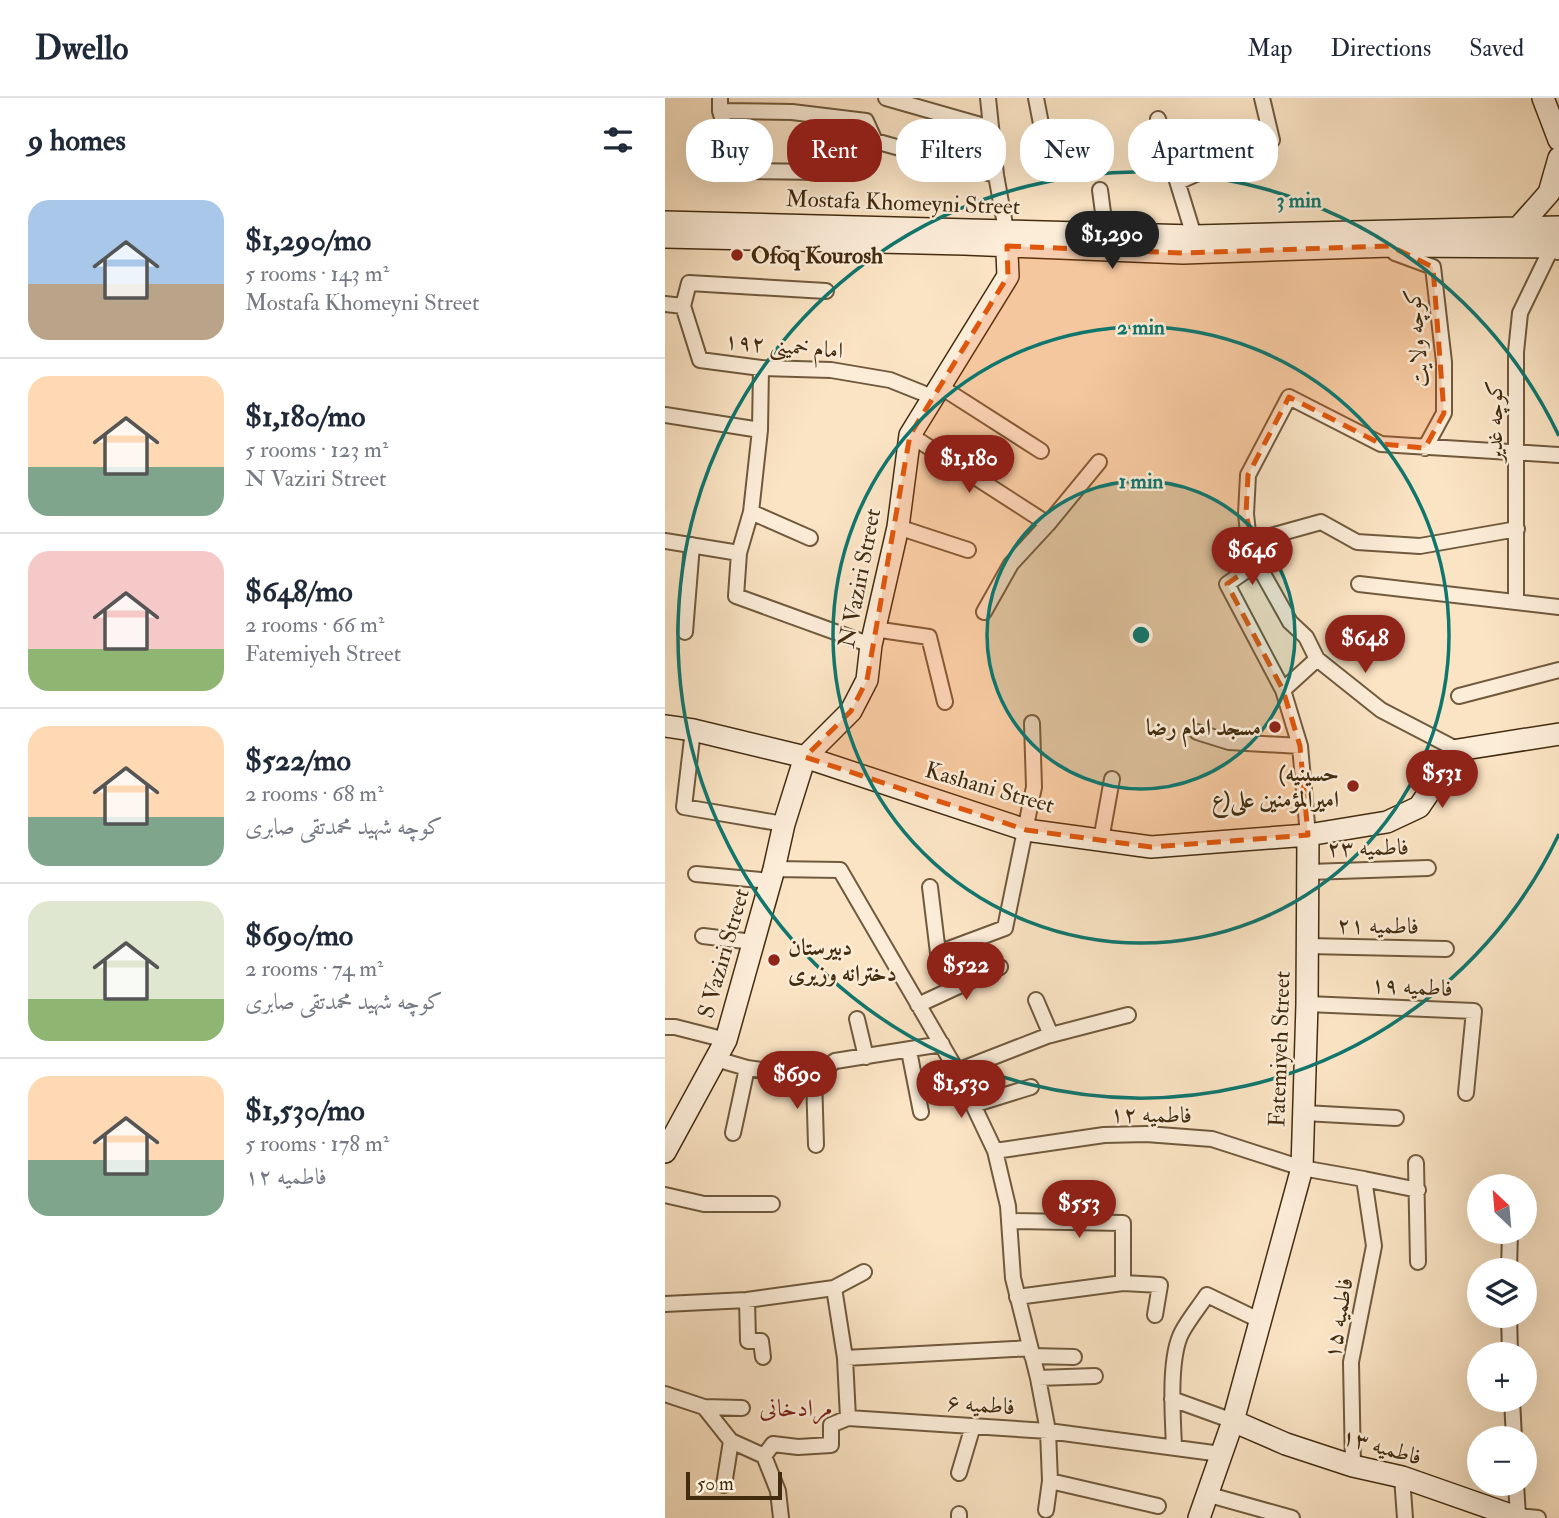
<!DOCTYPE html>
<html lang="en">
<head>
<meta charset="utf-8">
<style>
  :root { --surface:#fff; --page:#f2f2f3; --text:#1f2937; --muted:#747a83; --line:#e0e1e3; --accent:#8f2418 }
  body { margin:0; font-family:"IM FELL Double Pica",Amiri,serif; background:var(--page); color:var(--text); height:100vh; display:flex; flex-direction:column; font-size:26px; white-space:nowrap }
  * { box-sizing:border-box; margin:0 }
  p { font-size:23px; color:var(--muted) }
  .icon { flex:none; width:38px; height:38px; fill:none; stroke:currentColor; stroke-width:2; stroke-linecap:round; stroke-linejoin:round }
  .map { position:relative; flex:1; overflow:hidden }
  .drawer { display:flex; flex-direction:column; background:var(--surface); width:665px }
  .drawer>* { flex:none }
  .hud { position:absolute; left:21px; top:21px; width:665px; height:63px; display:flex; gap:14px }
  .needle { width:46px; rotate:334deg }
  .buttons { position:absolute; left:802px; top:1076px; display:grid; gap:14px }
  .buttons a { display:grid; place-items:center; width:70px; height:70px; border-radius:50%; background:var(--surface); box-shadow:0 7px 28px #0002; font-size:35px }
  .scale { position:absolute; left:21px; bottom:18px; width:96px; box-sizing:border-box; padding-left:7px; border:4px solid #422c10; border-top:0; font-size:19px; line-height:24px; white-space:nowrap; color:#422c10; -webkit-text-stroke:5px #fcedd9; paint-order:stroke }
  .price { position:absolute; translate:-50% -60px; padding:0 16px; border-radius:24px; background:var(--accent); color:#fff; font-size:23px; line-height:46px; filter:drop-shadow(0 2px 4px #0008) }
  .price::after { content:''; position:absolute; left:50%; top:42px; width:21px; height:16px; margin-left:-10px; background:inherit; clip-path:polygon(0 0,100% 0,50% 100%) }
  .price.current { background:#222; color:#fff }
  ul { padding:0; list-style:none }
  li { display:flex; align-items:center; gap:21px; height:175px; padding:0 28px }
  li+li { border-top:2px solid var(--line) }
  li span { display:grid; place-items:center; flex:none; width:196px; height:140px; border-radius:21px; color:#555 }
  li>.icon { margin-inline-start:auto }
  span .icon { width:84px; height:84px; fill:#fffc; stroke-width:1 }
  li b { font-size:30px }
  h2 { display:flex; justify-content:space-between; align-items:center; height:84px; padding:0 28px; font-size:30px }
  .tag { padding:0 24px; border-radius:28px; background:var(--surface); box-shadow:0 7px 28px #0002; font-size:24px; line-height:63px }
  .tag.current { background:var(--accent); color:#fff }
  header { display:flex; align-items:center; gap:42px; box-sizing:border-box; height:98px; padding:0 35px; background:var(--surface); border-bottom:2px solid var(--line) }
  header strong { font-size:33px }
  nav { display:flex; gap:38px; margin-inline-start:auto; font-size:24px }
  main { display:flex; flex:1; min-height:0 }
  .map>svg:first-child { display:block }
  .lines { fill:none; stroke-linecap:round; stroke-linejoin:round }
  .street-casing { stroke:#705a3d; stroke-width:18 }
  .secondary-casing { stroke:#422c10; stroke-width:24 }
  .street { stroke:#fcedd9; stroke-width:14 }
  .secondary { stroke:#fcedd9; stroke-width:21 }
  .marked { fill:#e0570c; fill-opacity:0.2; stroke:#e0570c; stroke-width:5; stroke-dasharray:14 9; stroke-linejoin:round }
  .ring { fill:none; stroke:#0f766e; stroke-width:3.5 }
  .poi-dot { fill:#8f2418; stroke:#fcedd9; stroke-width:2.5 }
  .labels { text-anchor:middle; stroke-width:5; stroke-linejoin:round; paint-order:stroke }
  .street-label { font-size:23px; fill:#422c10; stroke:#fcedd9 }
  .poi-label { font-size:23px; font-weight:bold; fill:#422c10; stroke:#fcedd9; text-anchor:start }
  .neighbourhood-label { font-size:24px; fill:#7a1f14; stroke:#fcedd9 }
  .centre { fill:#0f766e; stroke:#fcedd9; stroke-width:3.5 }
  .ring-label { font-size:21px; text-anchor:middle; font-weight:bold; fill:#0f766e; stroke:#fcedd9; stroke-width:5; stroke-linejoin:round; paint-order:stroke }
</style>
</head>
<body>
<header>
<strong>Dwello</strong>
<nav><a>Map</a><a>Directions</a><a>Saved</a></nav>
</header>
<main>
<section class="drawer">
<h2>9 homes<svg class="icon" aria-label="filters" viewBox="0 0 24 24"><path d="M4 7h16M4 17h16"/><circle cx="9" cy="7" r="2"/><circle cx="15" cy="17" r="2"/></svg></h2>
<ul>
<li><span style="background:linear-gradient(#a9c7e8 60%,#b9a48a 0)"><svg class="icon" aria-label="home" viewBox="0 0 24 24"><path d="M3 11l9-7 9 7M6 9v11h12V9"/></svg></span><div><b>$1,290/mo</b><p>5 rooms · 143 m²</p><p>Mostafa Khomeyni Street</p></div></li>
<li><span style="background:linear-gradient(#ffd9b3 65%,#7fa58c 0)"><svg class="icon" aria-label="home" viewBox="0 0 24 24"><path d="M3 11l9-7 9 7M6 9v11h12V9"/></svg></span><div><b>$1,180/mo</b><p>5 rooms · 123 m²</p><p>N Vaziri Street</p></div></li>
<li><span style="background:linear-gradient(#f6c9c9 70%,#8fb573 0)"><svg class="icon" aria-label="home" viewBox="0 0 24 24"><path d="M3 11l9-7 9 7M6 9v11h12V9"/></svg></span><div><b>$648/mo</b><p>2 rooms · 66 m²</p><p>Fatemiyeh Street</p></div></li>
<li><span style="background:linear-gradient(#ffd9b3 65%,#7fa58c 0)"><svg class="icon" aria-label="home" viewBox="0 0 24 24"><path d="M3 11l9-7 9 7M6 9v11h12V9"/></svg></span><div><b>$522/mo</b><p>2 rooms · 68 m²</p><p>کوچه شهید محمدتقی صابری</p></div></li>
<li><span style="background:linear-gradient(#dfe7d0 70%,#8fb573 0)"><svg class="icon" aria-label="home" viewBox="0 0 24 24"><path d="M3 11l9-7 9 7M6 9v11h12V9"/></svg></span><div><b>$690/mo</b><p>2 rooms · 74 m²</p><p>کوچه شهید محمدتقی صابری</p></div></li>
<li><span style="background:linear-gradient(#ffd9b3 60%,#7fa58c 0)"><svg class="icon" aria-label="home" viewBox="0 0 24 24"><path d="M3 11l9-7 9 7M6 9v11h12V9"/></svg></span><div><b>$1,530/mo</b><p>5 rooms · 178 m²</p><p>فاطمیه ۱۲</p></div></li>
</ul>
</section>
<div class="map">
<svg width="894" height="1420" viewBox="0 0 894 1420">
  <rect width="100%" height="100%" fill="#fbe4c4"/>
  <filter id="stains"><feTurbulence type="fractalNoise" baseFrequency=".00286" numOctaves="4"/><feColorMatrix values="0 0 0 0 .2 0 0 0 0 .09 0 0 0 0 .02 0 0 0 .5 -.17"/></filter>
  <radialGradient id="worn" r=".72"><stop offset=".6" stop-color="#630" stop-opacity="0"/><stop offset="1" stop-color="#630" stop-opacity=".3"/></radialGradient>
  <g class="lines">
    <g class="street-casing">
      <path id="street" d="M 55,0 L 55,13 L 73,73 L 163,74
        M 221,0 L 326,30
        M 323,0 L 331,77 L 341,132
        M 371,0 L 378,36
        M 55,13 L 127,14 L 201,23 L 210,43 L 331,77
        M 493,21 L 529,138
        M 513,84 L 607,42 L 597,0
        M 435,92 L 441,137
        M 726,149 L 730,155 L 768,169 L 779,264 L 779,315 L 760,350
        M 0,206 L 18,208 L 35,262 L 96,270 L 166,272 L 225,282 L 270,300
        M 18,208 L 24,185 L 161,193
        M 96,270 L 95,332 L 86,414 L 74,455 L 71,498 L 206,547
        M 276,289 L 376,353
        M 0,317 L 95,332
        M 245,337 L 383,426
        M 86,414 L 145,440
        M 233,429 L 303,452
        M 0,443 L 74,455
        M 584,444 L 656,424 L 692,444 L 755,448 L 852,431
        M 592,465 L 562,486 L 618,592 L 635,648 L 643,737
        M 694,486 L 894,509
        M 851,504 L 851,254 L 855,215 L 887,149 L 892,154
        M 319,514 L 346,466 L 383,426 L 434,364
        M 209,531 L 264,539 L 280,604
        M 20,534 L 27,447
        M 652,561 L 641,539 L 625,524 L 592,465 L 584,444 L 581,416 L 583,377 L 624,299 L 716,346 L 894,357
        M 618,592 L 652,561 L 716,612 L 793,652
        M 794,598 L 894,572
        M 28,632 L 19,709 L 119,726
        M 532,634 L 564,644 L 635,648
        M 436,742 L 447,681
        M 109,771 L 175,772 L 292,973 L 330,1053 L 343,1108 L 348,1180 L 373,1280 L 383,1333 L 385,1383 L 381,1412
        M 644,774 L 763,770
        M 31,776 L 106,783
        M 265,789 L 273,855 L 340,830 L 369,689 L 367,625
        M 38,838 L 88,844
        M 643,848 L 781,851
        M 371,902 L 386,937
        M 642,906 L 809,913 L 801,995
        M 253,907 L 335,869
        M 192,921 L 201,959
        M 0,929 L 10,929 L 61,942
        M 244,953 L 256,1014
        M 51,961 L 82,970 L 149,979 L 170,963 L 277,946
        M 292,973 L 382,938 L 463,917
        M 149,979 L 151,1047
        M 308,1007 L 366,989
        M 639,1015 L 731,1020
        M 68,1035 L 82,970
        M 330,1053 L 439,1037 L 481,1036 L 547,1041 L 637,1070 L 699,1081 L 709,1148 L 686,1264 L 688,1368
        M 751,1065 L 753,1164
        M 699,1081 L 753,1092
        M 0,1097 L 39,1106 L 107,1106
        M 344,1123 L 458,1125 L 458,1185
        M 844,1172 L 845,1134
        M 169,1190 L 199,1174
        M 352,1199 L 458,1185 L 495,1187 L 490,1217
        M 82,1202 L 83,1243 L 96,1243 L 98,1259
        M 0,1206 L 82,1202 L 169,1190 L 180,1260 L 183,1320
        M 844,1218 L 845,1256
        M 367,1258 L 409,1259
        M 180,1260 L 365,1250
        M 373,1280 L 430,1278
        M 0,1296 L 39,1309 L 66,1343 L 99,1358 L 113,1393 L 116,1420
        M 507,1301 L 568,1323
        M 847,1302 L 849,1340
        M 39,1309 L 77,1310
        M 509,1349 C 508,1320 503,1260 517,1234 C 524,1221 534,1209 542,1197 L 596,1223
        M 99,1358 L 108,1346 L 133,1349 L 166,1347 L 166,1327 L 183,1320 L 383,1333 L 556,1356
        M 294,1375 L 308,1328
        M 737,1379 L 740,1420
        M 385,1383 L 493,1408
        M 851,1386 L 853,1418 L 873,1420
        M 59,1387 L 66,1343
        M 541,1396 L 627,1420
        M 294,1420 L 294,1416"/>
    </g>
    <g class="secondary-casing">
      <path id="secondary" d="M 878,0 L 894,42
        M 0,124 L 529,138 L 894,129
        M 853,130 L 884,95 L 894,60
        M 0,139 L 299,146 L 518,155 L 725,148 L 894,149
        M 0,628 L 28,632 L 140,659 L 361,732 L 486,749 L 643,737 L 722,724 L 754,709 L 793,652 L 894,636
        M 0,1054 L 61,942 L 109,771 L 119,726 L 140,659 L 186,613 L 202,582 L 206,547 L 233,429 L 245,337 L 343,178 L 341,132
        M 568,1323 L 621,1346 L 688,1368 L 737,1379 L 854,1420
        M 534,1420 L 568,1323 L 637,1070 L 642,906 L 643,737"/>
    </g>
    <use href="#street" class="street"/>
    <use href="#secondary" class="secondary"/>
  </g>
  <path class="marked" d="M 342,148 L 518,155 L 725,148 L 768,169 L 779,315 L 760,350 L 716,346 L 624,299 L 583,377 L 581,416 L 592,465 L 562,486 L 618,592 L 635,648 L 643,737 L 486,749 L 361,732 L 140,659 L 186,613 L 202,582 L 245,337 L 343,178 Z"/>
  <circle cx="476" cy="537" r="154" fill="#0f766e" fill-opacity=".12"/>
  <g class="ring">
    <circle cx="476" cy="537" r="154"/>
    <circle cx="476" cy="537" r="308"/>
    <path d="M894 736A463 463 0 1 1 894 338"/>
  </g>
  <g class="poi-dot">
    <circle cx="72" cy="157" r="7"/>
    <circle cx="610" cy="629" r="7"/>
    <circle cx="688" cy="688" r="7"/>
    <circle cx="109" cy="862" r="7"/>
  </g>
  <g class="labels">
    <g class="street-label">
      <text transform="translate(238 104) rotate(2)" y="8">Mostafa Khomeyni Street</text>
      <text transform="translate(751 240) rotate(-95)" y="8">کوچه ولایت</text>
      <text transform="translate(119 247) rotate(5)" y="8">امام خمینی ۱۹۲</text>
      <text transform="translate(829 323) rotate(-90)" y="8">کوچه غدیر</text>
      <text transform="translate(194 480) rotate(-79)" y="8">N Vaziri Street</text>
      <text transform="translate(325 689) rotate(16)" y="8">Kashani Street</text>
      <text transform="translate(703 749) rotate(-1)" y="8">فاطمیه ۲۳</text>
      <text transform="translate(713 827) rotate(1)" y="8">فاطمیه ۲۱</text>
      <text transform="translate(58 855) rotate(-74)" y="8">S Vaziri Street</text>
      <text transform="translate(747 888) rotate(3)" y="8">فاطمیه ۱۹</text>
      <text transform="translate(614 951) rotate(-88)" y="8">Fatemiyeh Street</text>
      <text transform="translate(486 1016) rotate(1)" y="8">فاطمیه ۱۲</text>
      <text transform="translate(673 1220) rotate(-80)" y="8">فاطمیه ۱۵</text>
      <text transform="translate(316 1306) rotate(4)" y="8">فاطمیه ۶</text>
      <text transform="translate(717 1348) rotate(16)" y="8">فاطمیه ۱۳</text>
    </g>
    <g class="poi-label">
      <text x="86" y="165">Ofoq Kourosh</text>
      <text x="596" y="637" text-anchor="end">مسجد امام رضا</text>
      <text x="674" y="683" text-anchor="end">(حسینیه<tspan x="674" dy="26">امیرالمؤمنین علی(ع</tspan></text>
      <text x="123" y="857">دبیرستان<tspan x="123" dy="26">دخترانه وزیری</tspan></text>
    </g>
    <g class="neighbourhood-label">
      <text x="131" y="1318">مرادخانی</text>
    </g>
  </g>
  <circle cx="476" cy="537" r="10" class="centre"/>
  <g class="ring-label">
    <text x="634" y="109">3 min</text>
    <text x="476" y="236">2 min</text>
    <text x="476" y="390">1 min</text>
  </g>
  <rect width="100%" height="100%" filter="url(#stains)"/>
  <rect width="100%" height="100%" fill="url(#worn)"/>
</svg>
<div class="buttons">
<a><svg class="needle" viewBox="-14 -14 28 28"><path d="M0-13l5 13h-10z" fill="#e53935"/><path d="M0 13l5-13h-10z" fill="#747a83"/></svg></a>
<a><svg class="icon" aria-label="layers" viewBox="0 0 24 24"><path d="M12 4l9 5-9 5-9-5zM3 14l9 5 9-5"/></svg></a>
<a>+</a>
<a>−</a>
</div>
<div class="scale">50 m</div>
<b class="price current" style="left:447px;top:173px">$1,290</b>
<b class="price" style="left:304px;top:397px">$1,180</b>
<b class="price" style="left:587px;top:489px">$646</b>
<b class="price" style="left:700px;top:577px">$648</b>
<b class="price" style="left:777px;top:712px">$531</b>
<b class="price" style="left:301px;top:904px">$522</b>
<b class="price" style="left:132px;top:1013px">$690</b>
<b class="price" style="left:296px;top:1022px">$1,530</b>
<b class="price" style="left:414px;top:1142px">$553</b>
<div class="hud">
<a class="tag">Buy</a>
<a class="tag current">Rent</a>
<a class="tag">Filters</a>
<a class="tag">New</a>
<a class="tag">Apartment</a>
</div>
</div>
</main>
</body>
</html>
